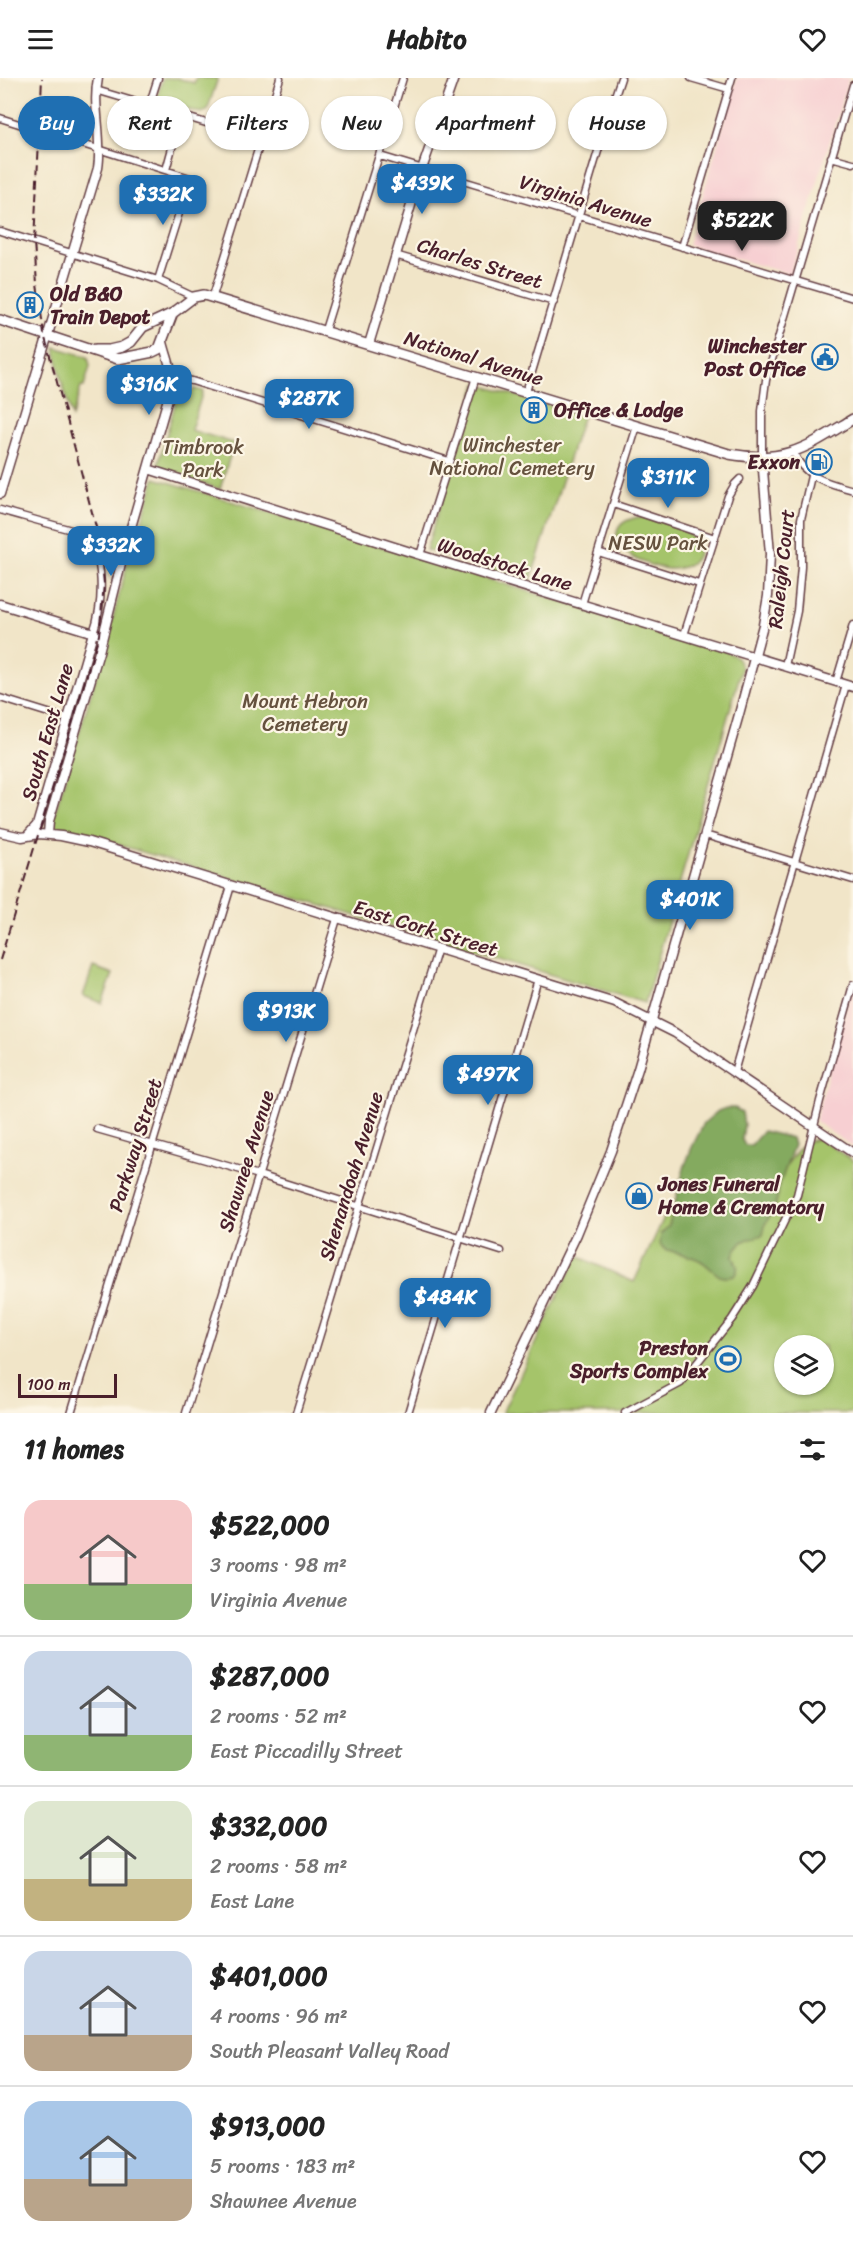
<!DOCTYPE html>
<html lang="en">
<head>
<meta charset="utf-8">
<style>
  :root { --surface:#fff; --page:#f6f6f6; --text:#222; --muted:#767676; --line:#e0e0e0; --accent:#1f6fb2 }
  body { margin:0; font-family:Sriracha,sans-serif; background:var(--page); color:var(--text); height:100vh; display:flex; flex-direction:column; font-size:22px; white-space:nowrap }
  * { box-sizing:border-box; margin:0 }
  p { font-size:20px; color:var(--muted) }
  .icon { flex:none; width:33px; height:33px; fill:none; stroke:currentColor; stroke-width:2; stroke-linecap:round; stroke-linejoin:round }
  .map { position:relative; height:1335px; overflow:hidden }
  .drawer { display:flex; flex-direction:column; background:var(--surface); flex:1 }
  .drawer>* { flex:none }
  .guide { position:absolute; left:18px; top:18px; width:818px; height:54px; display:flex; gap:12px }
  .controls { position:absolute; left:774px; top:1257px; display:grid; gap:12px }
  .controls a { display:grid; place-items:center; width:60px; height:60px; border-radius:50%; background:var(--surface); box-shadow:0 2px 4px #0004; font-size:30px }
  .scale { position:absolute; left:18px; bottom:15px; width:99px; box-sizing:border-box; padding-left:6px; border:3px solid #4a1f2b; border-top:0; font-size:16px; line-height:21px; white-space:nowrap; color:#4a1f2b; -webkit-text-stroke:4px #fcf5e5; paint-order:stroke }
  .price { position:absolute; translate:-50% -51px; padding:0 14px; border-radius:12px; background:var(--accent); color:#fff; font-size:20px; line-height:39px; filter:drop-shadow(0 2px 3px #0008) }
  .price::after { content:''; position:absolute; left:50%; top:36px; width:18px; height:14px; margin-left:-9px; background:inherit; clip-path:polygon(0 0,100% 0,50% 100%) }
  .price.active { background:#222; color:#fff }
  ul { padding:0; list-style:none }
  li { display:flex; align-items:center; gap:18px; height:150px; padding:0 24px }
  li+li { border-top:2px solid var(--line) }
  li span { display:grid; place-items:center; flex:none; width:168px; height:120px; border-radius:18px; color:#555 }
  li>.icon { margin-inline-start:auto }
  span .icon { width:72px; height:72px; fill:#fffc; stroke-width:1 }
  li b { font-size:26px }
  h2 { display:flex; justify-content:space-between; align-items:center; height:72px; padding:0 24px; font-size:26px }
  .tag { padding:0 21px; border-radius:27px; background:var(--surface); box-shadow:0 2px 4px #0004; font-size:21px; line-height:54px }
  .tag.active { background:var(--accent); color:#fff }
  header { display:flex; justify-content:space-between; align-items:center; height:78px; padding:0 24px; background:var(--surface); font-size:27px; font-weight:700 }
  .map>svg:first-child { display:block }
  .built { fill:#f7cfd2 }
  .green { fill:#a5c46b; stroke:#78724b; stroke-width:1.5; fill-rule:evenodd }
  .forest { fill:#84aa5f; stroke:#676445; stroke-width:1.5 }
  .lines { fill:none; stroke-linecap:round; stroke-linejoin:round }
  .street-casing { stroke:#633d43; stroke-width:9 }
  .secondary-casing { stroke:#633d43; stroke-width:11 }
  .primary-casing { stroke:#633d43; stroke-width:12 }
  .street { stroke:#fff; stroke-width:6 }
  .secondary { stroke:#fff; stroke-width:8 }
  .primary { stroke:#fff; stroke-width:9 }
  .rail { stroke:#4a1f2b; stroke-width:2; stroke-dasharray:9 4.5; stroke-linecap:butt }
  .labels { text-anchor:middle; stroke-width:4.5; stroke-linejoin:round; paint-order:stroke }
  .street-label { font-size:20px; fill:#4a1f2b; stroke:#fcf5e5 }
  .poi-label { font-size:20px; font-weight:bold; fill:#4a1f2b; stroke:#fcf5e5; text-anchor:start }
  .park-label { font-size:20px; fill:#65513e; stroke:#fcf5e5 }
</style>
</head>
<body>
<header><svg class="icon" aria-label="menu" viewBox="0 0 24 24"><path d="M4 6h16M4 12h16M4 18h16"/></svg>Habito<svg class="icon" aria-label="heart" viewBox="0 0 24 24"><path d="M12 20l-8-8c-3-5 5-10 8-4 3-6 11-1 8 4z"/></svg></header>
<div class="map">
<svg width="853" height="1335" viewBox="0 0 853 1335">
  <rect width="100%" height="100%" fill="#fcf5e5"/>
  <filter id="ink" filterUnits="userSpaceOnUse"><feTurbulence type="fractalNoise" baseFrequency=".0167" numOctaves="2"/><feDisplacementMap in="SourceGraphic" scale="12" xChannelSelector="R" yChannelSelector="G"/><feConvolveMatrix kernelMatrix="1 2 1 2 8 2 1 2 1" color-interpolation-filters="sRGB"/></filter>
  <filter id="wash" filterUnits="userSpaceOnUse"><feTurbulence type="fractalNoise" baseFrequency=".008" numOctaves="4" result="noise"/><feDisplacementMap in="SourceGraphic" scale="24" xChannelSelector="R" yChannelSelector="G"/><feGaussianBlur stdDeviation="1.35" result="paint"/><feColorMatrix in="noise" values="0 0 0 0 0 0 0 0 0 0 0 0 0 0 0 0 0 1.4 0 .05"/><feComposite in="paint" operator="in"/></filter>
  <g filter="url(#wash)">
    <rect width="100%" height="100%" fill="#f1e5c8"/>
    <path class="built" d="M 737,0 L 849,0 L 790,196 L 688,167 Z
      M 853,907 L 853,1069 L 815,1043 Z"/>
    <path class="green" d="M 163,0 L 177,0 L 194,5 L 196,0 L 218,0 L 207,33 L 201,35 L 160,24 L 157,19 Z
      M 55,269 L 88,279 L 90,288 L 84,309 L 81,309 L 72,339 L 60,298 Z
      M 477,306 L 583,337 L 530,504 L 426,472 Z
      M 195,311 L 203,313 L 191,352 L 234,365 L 220,411 L 161,392 L 158,387 L 176,323 Z
      M 155,400 L 725,573 L 737,579 L 742,590 L 645,925 L 56,748 L 53,741 L 106,566 L 137,449 L 140,449 Z
      M 638,439 C 654,439 679,446 690,457 C 710,476 691,492 669,491 C 659,490 642,485 634,480 C 611,465 610,445 638,439 Z
      M 93,889 L 113,896 L 102,925 L 83,918 Z
      M 819,1060 L 853,1083 L 853,1335 L 502,1335 L 577,1178 L 634,1204 L 667,1133 L 731,1161 L 803,1065 ZM 784,1268 L 824,1268 L 824,1306 L 784,1306 Z"/>
    <path class="forest" d="M 726,1030 L 735,1030 L 742,1034 L 744,1047 L 742,1062 L 745,1067 L 751,1067 L 763,1053 L 792,1060 L 794,1067 L 780,1106 L 775,1130 L 766,1144 L 763,1157 C 748,1161 737,1162 733,1179 C 737,1187 740,1191 734,1198 C 729,1199 725,1200 720,1198 C 713,1194 708,1187 701,1183 C 689,1176 676,1175 664,1171 L 660,1166 L 661,1156 L 669,1147 L 684,1090 L 692,1069 L 704,1045 L 718,1033 Z"/>
  </g>
  <g filter="url(#ink)">
    <g class="lines">
      <g class="street-casing">
        <path id="street" d="M 691,0 L 729,11
          M 96,12 L 253,59 L 262,59
          M 149,28 L 158,0
          M 0,40 L 190,100 L 158,202
          M 380,78 L 853,220
          M 831,79 L 853,85
          M 166,92 L 181,37
          M 0,153 L 158,202 L 194,219
          M 682,169 L 732,0
          M 395,177 L 554,224
          M 213,218 L 280,0
          M 325,252 L 403,0
          M 173,300 L 192,303 L 449,383
          M 526,314 L 610,33 L 621,0
          M 794,375 C 804,400 829,405 853,412
          M 762,380 L 762,333 L 766,302 L 853,7
          M 613,426 L 715,460
          M 0,432 L 82,455 C 107,475 103,527 93,555
          M 598,474 L 699,506
          M 420,477 L 476,299
          M 582,526 L 637,348
          M 684,557 L 728,418 L 735,406 L 740,401
          M 785,588 L 797,533 L 801,489 L 801,441 L 811,398
          M 836,604 L 853,547
          M 0,620 L 68,641
          M 705,757 L 853,802
          M 734,994 L 846,607
          M 97,1051 L 259,1097 L 501,1173
          M 71,1335 L 231,808
          M 186,1335 L 337,841
          M 296,1335 L 438,870
          M 408,1335 L 538,901
          M 625,1335 L 681,1305 L 732,1241 L 753,1208 L 797,1117 L 820,1023 L 853,907"/>
      </g>
      <g class="secondary-casing">
        <path id="secondary" d="M 369,266 L 422,91 L 454,0
          M 148,391 L 420,477 L 853,609
          M 0,416 L 98,90 C 103,60 92,30 98,0
          M 0,526 L 97,556
          M 0,754 L 22,759 L 39,756 L 61,758 L 89,764 L 615,925 L 675,955 L 853,1075
          M 48,756 L 49,743 L 99,574 L 125,470 L 171,310 C 174,293 167,281 163,264
          M 28,757 L 37,747 L 93,555
          M 491,1335 L 577,1156 L 611,1073 L 638,991 L 738,640 L 763,547 L 768,518 L 770,476 L 762,380"/>
      </g>
      <g class="primary-casing">
        <path id="primary" d="M 0,242 L 118,281 L 153,274 L 159,271 L 172,237
          M 95,272 L 109,272 L 122,269 L 131,264 L 143,249 L 173,235 L 194,219 L 204,217 L 729,376 C 786,386 807,369 853,341"/>
      </g>
      <use href="#street" class="street"/>
      <use href="#secondary" class="secondary"/>
      <use href="#primary" class="primary"/>
      <path class="rail" d="M 0,882 L 99,557 L 104,506 L 100,464 L 44,256 L 37,206 L 34,164 L 42,0"/>
    </g>
  </g>
  <defs>
    <g id="building-ring" transform="scale(1.35)"><circle r="9.5" fill="#fcf5e5" stroke="#1f6fb2" stroke-width="1.5"/><path d="M-4-6H4V6H1V3H-1V6H-4ZM-2.5-4.3h1.7v1.8h-1.7ZM.8-4.3h1.7v1.8H.8ZM-2.5-1h1.7V.8h-1.7ZM.8-1h1.7V.8H.8Z" fill="#1f6fb2"/></g>
    <g id="civic-ring" transform="scale(1.35)"><circle r="9.5" fill="#fcf5e5" stroke="#1f6fb2" stroke-width="1.5"/><path d="M-.6-6.5H3V-4.5H.6V-3L4-1V1h2V6H-6V1h2V-1L-.6-3ZM-1.2 2.5V6h2.4V2.5Z" fill="#1f6fb2"/></g>
    <g id="fuel-ring" transform="scale(1.35)"><circle r="9.5" fill="#fcf5e5" stroke="#1f6fb2" stroke-width="1.5"/><path d="M-5.5-6h7V0h2V4h1.3V-2.5L3-4.5l.8-.8L6-3V5H2.5V1h-1V6h-7ZM-4.2-4.7v3.2H.2V-4.7Z" fill="#1f6fb2"/></g>
    <g id="shop-ring" transform="scale(1.35)"><circle r="9.5" fill="#fcf5e5" stroke="#1f6fb2" stroke-width="1.5"/><path d="M-5-2.5h2.3a2.7 3.5 0 0 1 5.4 0H5L5.5 6h-11ZM-1.5-2.5h3a1.5 2.3 0 0 0-3 0Z" fill="#1f6fb2"/></g>
    <g id="stadium-ring" transform="scale(1.35)"><circle r="9.5" fill="#fcf5e5" stroke="#1f6fb2" stroke-width="1.5"/><path d="M0-5a6.5 5 0 1 0 0 10a6.5 5 0 1 0 0-10ZM-3.5-1.8h7v3.6h-7Z" fill="#1f6fb2"/></g>
  </defs>
  <g fill-rule="evenodd">
    <use href="#building-ring" x="30" y="227"/>
    <use href="#civic-ring" x="825" y="279"/>
    <use href="#building-ring" x="534" y="332"/>
    <use href="#fuel-ring" x="819" y="384"/>
    <use href="#shop-ring" x="639" y="1118"/>
    <use href="#stadium-ring" x="728" y="1281"/>
  </g>
  <g class="labels">
    <g class="street-label">
      <text transform="translate(586 123) rotate(17)" y="7">Virginia Avenue</text>
      <text transform="translate(480 185) rotate(17)" y="7">Charles Street</text>
      <text transform="translate(474 280) rotate(17)" y="7">National Avenue</text>
      <text transform="translate(505 486) rotate(17)" y="7">Woodstock Lane</text>
      <text transform="translate(781 491) rotate(-84)" y="7">Raleigh Court</text>
      <text transform="translate(47 654) rotate(-74)" y="7">South East Lane</text>
      <text transform="translate(426 850) rotate(17)" y="7">East Cork Street</text>
      <text transform="translate(135 1067) rotate(-73)" y="7">Parkway Street</text>
      <text transform="translate(246 1083) rotate(-73)" y="7">Shawnee Avenue</text>
      <text transform="translate(351 1098) rotate(-73)" y="7">Shenandoah Avenue</text>
    </g>
    <g class="poi-label">
      <text x="50" y="223">Old B&amp;O<tspan x="50" dy="23">Train Depot</tspan></text>
      <text x="806" y="275" text-anchor="end">Winchester<tspan x="806" dy="23">Post Office</tspan></text>
      <text x="554" y="339">Office &amp; Lodge</text>
      <text x="800" y="391" text-anchor="end">Exxon</text>
      <text x="658" y="1113">Jones Funeral<tspan x="658" dy="23">Home &amp; Crematory</tspan></text>
      <text x="708" y="1277" text-anchor="end">Preston<tspan x="708" dy="23">Sports Complex</tspan></text>
    </g>
    <g class="park-label">
      <text x="512" y="374">Winchester<tspan x="512" dy="23">National Cemetery</tspan></text>
      <text x="203" y="376">Timbrook<tspan x="203" dy="23">Park</tspan></text>
      <text x="658" y="472">NESW Park</text>
      <text x="305" y="630">Mount Hebron<tspan x="305" dy="23">Cemetery</tspan></text>
    </g>
  </g>
</svg>
<div class="controls">
<a><svg class="icon" aria-label="layers" viewBox="0 0 24 24"><path d="M12 4l9 5-9 5-9-5zM3 14l9 5 9-5"/></svg></a>
</div>
<div class="scale">100 m</div>
<b class="price" style="left:422px;top:137px">$439K</b>
<b class="price" style="left:163px;top:148px">$332K</b>
<b class="price active" style="left:742px;top:174px">$522K</b>
<b class="price" style="left:149px;top:338px">$316K</b>
<b class="price" style="left:309px;top:352px">$287K</b>
<b class="price" style="left:668px;top:431px">$311K</b>
<b class="price" style="left:111px;top:499px">$332K</b>
<b class="price" style="left:690px;top:853px">$401K</b>
<b class="price" style="left:286px;top:965px">$913K</b>
<b class="price" style="left:488px;top:1028px">$497K</b>
<b class="price" style="left:445px;top:1251px">$484K</b>
<div class="guide">
<a class="tag active">Buy</a>
<a class="tag">Rent</a>
<a class="tag">Filters</a>
<a class="tag">New</a>
<a class="tag">Apartment</a>
<a class="tag">House</a>
</div>
</div>
<section class="drawer">
<h2>11 homes<svg class="icon" aria-label="filters" viewBox="0 0 24 24"><path d="M4 7h16M4 17h16"/><circle cx="9" cy="7" r="2"/><circle cx="15" cy="17" r="2"/></svg></h2>
<ul>
<li><span style="background:linear-gradient(#f6c9c9 70%,#8fb573 0)"><svg class="icon" aria-label="home" viewBox="0 0 24 24"><path d="M3 11l9-7 9 7M6 9v11h12V9"/></svg></span><div><b>$522,000</b><p>3 rooms · 98 m²</p><p>Virginia Avenue</p></div><svg class="icon" aria-label="heart" viewBox="0 0 24 24"><path d="M12 20l-8-8c-3-5 5-10 8-4 3-6 11-1 8 4z"/></svg></li>
<li><span style="background:linear-gradient(#c9d6e8 70%,#8fb573 0)"><svg class="icon" aria-label="home" viewBox="0 0 24 24"><path d="M3 11l9-7 9 7M6 9v11h12V9"/></svg></span><div><b>$287,000</b><p>2 rooms · 52 m²</p><p>East Piccadilly Street</p></div><svg class="icon" aria-label="heart" viewBox="0 0 24 24"><path d="M12 20l-8-8c-3-5 5-10 8-4 3-6 11-1 8 4z"/></svg></li>
<li><span style="background:linear-gradient(#dfe7d0 65%,#c2b280 0)"><svg class="icon" aria-label="home" viewBox="0 0 24 24"><path d="M3 11l9-7 9 7M6 9v11h12V9"/></svg></span><div><b>$332,000</b><p>2 rooms · 58 m²</p><p>East Lane</p></div><svg class="icon" aria-label="heart" viewBox="0 0 24 24"><path d="M12 20l-8-8c-3-5 5-10 8-4 3-6 11-1 8 4z"/></svg></li>
<li><span style="background:linear-gradient(#c9d6e8 70%,#b9a48a 0)"><svg class="icon" aria-label="home" viewBox="0 0 24 24"><path d="M3 11l9-7 9 7M6 9v11h12V9"/></svg></span><div><b>$401,000</b><p>4 rooms · 96 m²</p><p>South Pleasant Valley Road</p></div><svg class="icon" aria-label="heart" viewBox="0 0 24 24"><path d="M12 20l-8-8c-3-5 5-10 8-4 3-6 11-1 8 4z"/></svg></li>
<li><span style="background:linear-gradient(#a9c7e8 65%,#b9a48a 0)"><svg class="icon" aria-label="home" viewBox="0 0 24 24"><path d="M3 11l9-7 9 7M6 9v11h12V9"/></svg></span><div><b>$913,000</b><p>5 rooms · 183 m²</p><p>Shawnee Avenue</p></div><svg class="icon" aria-label="heart" viewBox="0 0 24 24"><path d="M12 20l-8-8c-3-5 5-10 8-4 3-6 11-1 8 4z"/></svg></li>
</ul>
</section>
</body>
</html>
